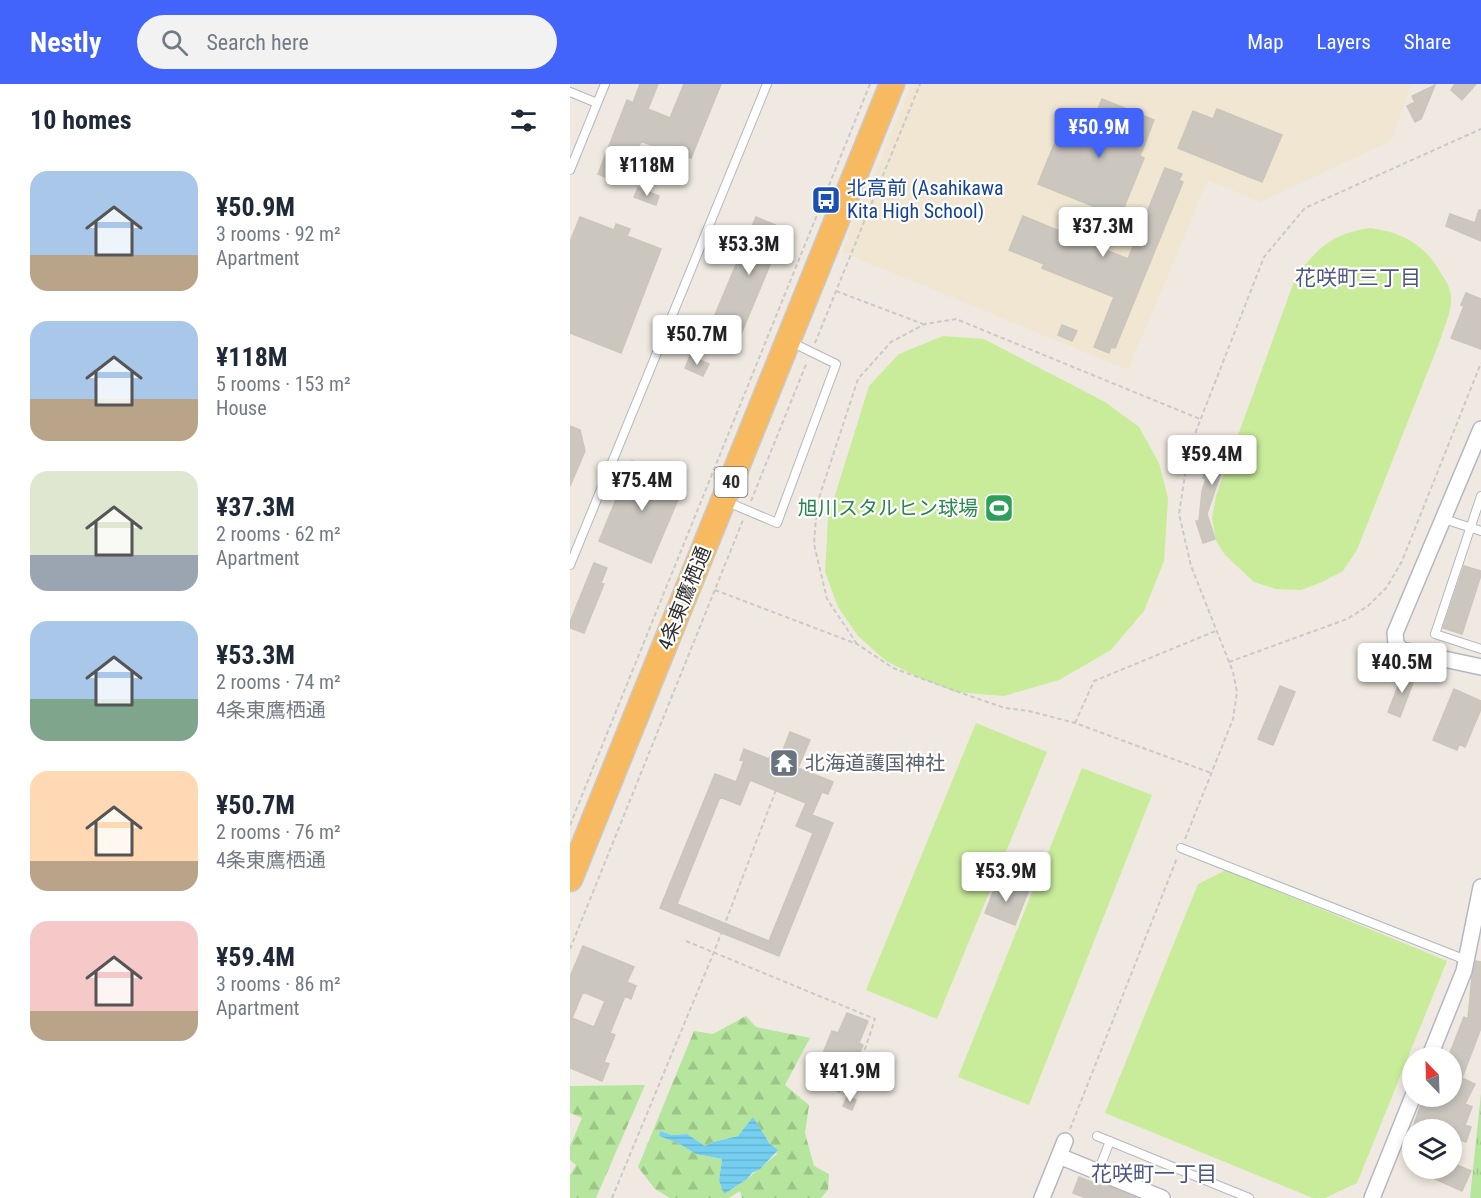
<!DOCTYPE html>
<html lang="en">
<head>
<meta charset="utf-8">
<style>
  :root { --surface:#fff; --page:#f2f2f3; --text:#1f2937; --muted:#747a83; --accent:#4264fb }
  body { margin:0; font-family:"Roboto Condensed","Noto Sans JP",sans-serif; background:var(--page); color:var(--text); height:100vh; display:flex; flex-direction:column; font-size:22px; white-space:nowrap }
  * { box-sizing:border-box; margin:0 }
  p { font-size:20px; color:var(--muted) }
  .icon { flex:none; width:33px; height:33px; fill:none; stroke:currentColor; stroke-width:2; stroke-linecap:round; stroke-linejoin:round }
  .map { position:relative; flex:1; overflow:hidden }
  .sheet { display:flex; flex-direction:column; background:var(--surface); width:570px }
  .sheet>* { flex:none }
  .needle { width:39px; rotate:337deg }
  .tools { position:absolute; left:832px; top:963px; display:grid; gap:12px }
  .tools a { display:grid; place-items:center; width:60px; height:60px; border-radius:50%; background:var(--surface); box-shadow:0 3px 9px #0003; font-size:30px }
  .price { position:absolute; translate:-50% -51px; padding:0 14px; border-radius:6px; background:#fff; color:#222; font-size:20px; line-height:39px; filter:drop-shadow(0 2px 3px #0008) }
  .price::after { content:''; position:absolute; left:50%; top:36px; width:18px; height:14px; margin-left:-9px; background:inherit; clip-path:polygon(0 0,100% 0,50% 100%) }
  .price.active { background:var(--accent); color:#fff }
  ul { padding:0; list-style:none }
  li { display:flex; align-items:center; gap:18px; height:150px; padding:0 30px }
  li span { display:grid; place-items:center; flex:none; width:168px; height:120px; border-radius:18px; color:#555 }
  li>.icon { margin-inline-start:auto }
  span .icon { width:72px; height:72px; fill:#fffc; stroke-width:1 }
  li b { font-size:26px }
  h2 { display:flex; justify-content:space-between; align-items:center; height:72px; padding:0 30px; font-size:26px }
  header { display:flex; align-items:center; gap:36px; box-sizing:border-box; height:84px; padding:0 30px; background:var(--accent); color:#fff }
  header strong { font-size:28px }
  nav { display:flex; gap:33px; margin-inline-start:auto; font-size:21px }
  .search { width:420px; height:54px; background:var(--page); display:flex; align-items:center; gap:15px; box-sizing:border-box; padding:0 21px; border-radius:33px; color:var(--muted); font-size:22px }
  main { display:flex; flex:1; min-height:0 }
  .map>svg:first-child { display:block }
  .education { fill:#f0e6d1 }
  .grass { fill:url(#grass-tufts) }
  .forest { fill:url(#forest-firs); fill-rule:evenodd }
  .pitch { fill:#c9ec9a }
  .water { fill:url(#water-rules) }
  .building { fill:#cbc7bf; stroke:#cbc5ba; stroke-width:1.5; fill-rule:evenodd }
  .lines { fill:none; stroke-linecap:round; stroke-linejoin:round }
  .service-casing { stroke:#b4b7c1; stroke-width:10 }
  .minor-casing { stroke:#b4b7c1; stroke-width:18 }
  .trunk-casing { stroke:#c9c9c9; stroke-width:27 }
  .path { stroke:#c9c9c9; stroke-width:2; stroke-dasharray:4.5 3; stroke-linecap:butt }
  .service { stroke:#fff; stroke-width:8 }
  .minor { stroke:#fff; stroke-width:15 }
  .trunk { stroke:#f8ba60; stroke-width:24 }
  .labels { text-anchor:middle; stroke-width:4.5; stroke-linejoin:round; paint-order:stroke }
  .shield { fill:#fff; stroke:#6d6d6d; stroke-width:1.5 }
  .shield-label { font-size:18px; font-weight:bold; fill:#2e2e2e }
  .transit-label { font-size:20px; fill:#164399; stroke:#fff; text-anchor:start }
  .leisure-label { font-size:20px; fill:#27864d; stroke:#fff; text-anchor:end }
  .street-label { font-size:20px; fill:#2e2e2e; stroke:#fff }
  .worship-label { font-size:20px; fill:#5b616d; stroke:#fff; text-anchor:start }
  .neighbourhood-label { font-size:21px; fill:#4d5680; stroke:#fff }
</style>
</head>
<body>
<header>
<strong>Nestly</strong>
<div class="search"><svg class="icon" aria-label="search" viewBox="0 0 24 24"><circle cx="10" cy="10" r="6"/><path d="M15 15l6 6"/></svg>Search here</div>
<nav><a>Map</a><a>Layers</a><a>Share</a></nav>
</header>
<main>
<section class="sheet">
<h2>10 homes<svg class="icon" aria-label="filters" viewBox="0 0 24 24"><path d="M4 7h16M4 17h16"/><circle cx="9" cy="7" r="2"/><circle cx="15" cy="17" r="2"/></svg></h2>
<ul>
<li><span style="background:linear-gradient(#a9c7e8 70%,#b9a48a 0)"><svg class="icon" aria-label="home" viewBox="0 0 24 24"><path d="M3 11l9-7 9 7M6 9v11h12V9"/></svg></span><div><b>¥50.9M</b><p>3 rooms · 92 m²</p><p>Apartment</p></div></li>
<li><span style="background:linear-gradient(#a9c7e8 65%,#b9a48a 0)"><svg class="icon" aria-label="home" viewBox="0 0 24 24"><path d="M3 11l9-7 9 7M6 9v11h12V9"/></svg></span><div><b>¥118M</b><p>5 rooms · 153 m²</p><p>House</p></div></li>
<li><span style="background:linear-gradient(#dfe7d0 70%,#9aa5b1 0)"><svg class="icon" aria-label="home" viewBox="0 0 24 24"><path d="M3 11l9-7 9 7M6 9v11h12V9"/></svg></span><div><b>¥37.3M</b><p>2 rooms · 62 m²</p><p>Apartment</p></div></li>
<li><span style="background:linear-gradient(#a9c7e8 65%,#7fa58c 0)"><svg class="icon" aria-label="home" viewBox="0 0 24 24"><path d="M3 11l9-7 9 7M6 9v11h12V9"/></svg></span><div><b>¥53.3M</b><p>2 rooms · 74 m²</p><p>4条東鷹栖通</p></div></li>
<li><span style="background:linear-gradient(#ffd9b3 75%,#b9a48a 0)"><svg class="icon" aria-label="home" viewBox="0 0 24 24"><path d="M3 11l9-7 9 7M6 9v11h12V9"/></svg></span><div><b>¥50.7M</b><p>2 rooms · 76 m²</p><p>4条東鷹栖通</p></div></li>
<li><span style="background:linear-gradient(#f6c9c9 75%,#b9a48a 0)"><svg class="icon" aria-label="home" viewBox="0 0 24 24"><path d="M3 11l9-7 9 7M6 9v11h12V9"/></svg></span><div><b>¥59.4M</b><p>3 rooms · 86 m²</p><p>Apartment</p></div></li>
</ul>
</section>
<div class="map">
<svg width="911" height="1114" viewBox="0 0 911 1114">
  <defs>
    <pattern id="grass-tufts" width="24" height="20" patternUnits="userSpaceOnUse" patternTransform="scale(1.5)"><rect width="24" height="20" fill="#b6e59e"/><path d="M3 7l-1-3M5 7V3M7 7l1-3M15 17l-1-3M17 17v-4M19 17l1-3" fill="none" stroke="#9dc588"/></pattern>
    <pattern id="forest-firs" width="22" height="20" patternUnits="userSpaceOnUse" patternTransform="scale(1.5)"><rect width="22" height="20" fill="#b6e59e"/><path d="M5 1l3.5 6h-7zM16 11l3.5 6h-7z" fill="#9dc588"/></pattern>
    <pattern id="water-rules" width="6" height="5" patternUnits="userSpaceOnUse" patternTransform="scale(1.5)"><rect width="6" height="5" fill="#75cff0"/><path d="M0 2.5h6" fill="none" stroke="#66b2ce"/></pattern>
  </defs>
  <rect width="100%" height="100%" fill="#efe9e1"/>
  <path class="education" d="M 342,0 L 842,0 L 821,57 L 690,118 L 638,96 L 558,286 L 272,168 Z"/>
  <path class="grass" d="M 911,1009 L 911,1114 L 900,1114 Z"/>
  <path class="forest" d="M 176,932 L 186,943 L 240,954 L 215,1001 L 239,1021 L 235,1049 L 244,1082 L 259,1090 L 258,1106 L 251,1114 L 172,1114 L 170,1107 L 159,1114 L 100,1114 L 85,1105 L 68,1083 L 124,947 L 143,950 ZM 183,1034 L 207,1070 L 177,1095 L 149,1096 L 152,1075 L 126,1070 L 108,1059 L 89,1052 L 90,1047 L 102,1051 L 117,1050 L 135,1062 L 143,1058 L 168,1052 Z
    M 75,1001 L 26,1114 L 0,1114 L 0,1091 L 6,1081 L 0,1076 L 0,1062 L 12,1034 L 0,1029 L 0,1002 Z"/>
  <path class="pitch" d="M 800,144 C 832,148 856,161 872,191 C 877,198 882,208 881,217 C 881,229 874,243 871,254 L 787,466 L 773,487 L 752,498 L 731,506 L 706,505 L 684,498 L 655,471 L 646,457 L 642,434 L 646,412 L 726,192 C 749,163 762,150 800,144 Z
    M 373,252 L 414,255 L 535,318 L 569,343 L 589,379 L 598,414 L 594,477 L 574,527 L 541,566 L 489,596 L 434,612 L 386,608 L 350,594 L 316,577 L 288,552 L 268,523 L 255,488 L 258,434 L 299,302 L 329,270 Z
    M 406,639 L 477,668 L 367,935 L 296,906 Z
    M 512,684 L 582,711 L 459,1021 L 388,993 Z
    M 656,786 L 877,877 L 787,1099 L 755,1114 L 743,1114 L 535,1029 L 628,800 Z"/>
  <path class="water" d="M 183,1033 L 200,1060 L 208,1066 L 190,1085 L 182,1089 L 177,1095 L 154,1110 L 149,1096 L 152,1075 L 126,1070 L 108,1059 L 89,1052 L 90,1047 L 102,1051 L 117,1050 L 135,1062 L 143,1058 L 168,1052 Z"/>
  <path class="building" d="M 70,0 L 88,0 L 78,25 L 100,34 L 114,0 L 151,0 L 121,74 L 101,66 L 100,69 L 71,57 L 53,100 L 28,90 L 57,16 L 63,19 Z
    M 885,0 L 906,0 L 892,16 L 881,6 Z
    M 865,1 L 851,35 L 845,38 L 837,22 L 845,18 L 842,12 Z
    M 532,15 L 584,36 L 570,72 L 574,74 L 550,133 L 468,100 L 492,41 L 517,51 Z
    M 647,25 L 712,51 L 692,98 L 608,64 L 623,27 L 643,35 Z
    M 595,84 L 612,90 L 609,96 L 613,98 L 545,264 L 541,263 L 539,269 L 524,263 L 544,213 L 472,184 L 474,180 L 439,166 L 453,132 L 558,175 Z
    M 68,104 L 89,112 L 86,121 L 64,113 Z
    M 909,126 L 911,126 L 911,157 L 876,142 L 880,130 L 905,139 Z
    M 10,133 L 44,146 L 46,140 L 60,145 L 57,152 L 91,165 L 51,269 L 0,249 L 0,158 Z
    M 186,133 L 215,145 L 171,250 L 142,238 Z
    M 896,209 L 911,215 L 911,265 L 881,254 L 894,222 L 891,221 Z
    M 492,241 L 507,247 L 502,257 L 488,251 Z
    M 120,272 L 139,280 L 133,292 L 115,284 Z
    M 0,342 L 10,346 L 15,367 L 0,402 Z
    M 646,354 L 661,359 L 637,430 L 645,455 L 633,459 L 626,437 L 629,437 L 632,407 L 636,395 L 633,394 Z
    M 62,377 L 115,399 L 81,479 L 29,457 Z
    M 24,479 L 37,484 L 31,499 L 34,500 L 14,549 L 0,544 L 0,538 Z
    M 894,482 L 911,487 L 911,491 L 892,550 L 873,544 Z
    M 834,587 L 846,591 L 830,633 L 818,628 Z
    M 710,602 L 725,608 L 703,661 L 688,655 Z
    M 884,605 L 911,617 L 911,625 L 895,663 L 889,660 L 887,666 L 863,656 Z
    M 220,648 L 240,656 L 228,684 L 263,698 L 258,710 L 252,708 L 242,731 L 263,739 L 209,872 L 90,824 L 145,690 L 166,698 L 174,677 L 170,676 L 174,665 L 199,675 L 201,670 L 210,674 ZM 180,696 L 236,719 L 226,742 L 243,749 L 199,857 L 107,820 L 150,713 L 170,721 Z
    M 428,796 L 458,808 L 445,841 L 415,829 Z
    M 13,862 L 64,883 L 57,898 L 66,902 L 61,915 L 55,912 L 40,949 L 45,951 L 34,978 L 39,980 L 32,997 L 0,984 L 0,893 ZM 13,908 L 35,917 L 24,943 L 2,934 Z
    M 906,877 L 911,878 L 911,944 L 892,994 L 905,1000 L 895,1020 L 902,1023 L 895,1041 L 901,1043 L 896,1058 L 882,1053 L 882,1046 L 842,1046 L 854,1012 L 869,1012 L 882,1017 L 882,974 L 878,974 L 894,933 L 898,935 L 902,892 Z
    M 277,929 L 298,937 L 289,959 L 293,961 L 282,986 L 279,985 L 269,1008 L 247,998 L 256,977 L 251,974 L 262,947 L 268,949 Z
    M 277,1013 L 286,1016 L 282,1026 L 273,1022 Z
    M 882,1079 L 901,1087 L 892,1107 L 841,1084 L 882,1084 Z
    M 509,1093 L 534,1103 L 535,1101 L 566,1114 L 516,1114 L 503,1109 Z"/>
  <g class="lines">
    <g class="service-casing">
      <path id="service" d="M 0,8 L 27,19
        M 0,86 L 35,0
        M 911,412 L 865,550 L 911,565
        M 155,417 L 207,439 L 266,280 L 221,258
        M 874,435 L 911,447
        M 0,481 L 197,0
        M 611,764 L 896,876
        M 527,1052 L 679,1114
        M 528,1088 L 540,1057"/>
    </g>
    <g class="minor-casing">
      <path id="minor" d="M 911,345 L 825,549 L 826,560 L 832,566 L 911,583
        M 859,974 L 894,887 L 911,803
        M 489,1072 L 592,1114
        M 472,1114 L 495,1057
        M 802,1114 L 843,1012"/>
    </g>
    <g class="trunk-casing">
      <path id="trunk" d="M 0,795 L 322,0"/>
    </g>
    <path class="path" d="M 266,207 L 353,240
      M 245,259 L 350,0
      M 181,417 L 237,278
      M 145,506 L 287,560 L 323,584 L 397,611 L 435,624 L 459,627 L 505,639 L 641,689
      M 287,560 L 257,515 L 244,460 L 247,420 L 288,295 L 321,258 L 355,240 L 386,235 L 630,335
      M 659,578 L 777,535 L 798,522 L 817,503 L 832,477 L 911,279
      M 505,639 L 524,597 L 648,546
      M 0,741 L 300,0
      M 615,755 L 663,635 L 667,608 L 663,588 L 621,482 L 609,430 L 619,365 L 694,173 L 735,124 L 911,45
      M 116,857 L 305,935 L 290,980
      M 0,865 L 173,436
      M 500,1045 L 607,774
      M 42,1114 L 144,868 L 206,706"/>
    <use href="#service" class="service"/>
    <use href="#minor" class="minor"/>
    <use href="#trunk" class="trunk"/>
  </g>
  <defs>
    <g id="bus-square" transform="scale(1.5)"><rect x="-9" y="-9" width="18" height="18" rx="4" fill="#1a4fb4" stroke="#fff"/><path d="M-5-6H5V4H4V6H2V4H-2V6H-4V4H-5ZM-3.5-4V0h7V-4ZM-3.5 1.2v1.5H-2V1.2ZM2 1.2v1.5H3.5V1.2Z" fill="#fff"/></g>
    <g id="stadium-square" transform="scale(1.5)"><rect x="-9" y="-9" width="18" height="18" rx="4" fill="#2e9e5b" stroke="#fff"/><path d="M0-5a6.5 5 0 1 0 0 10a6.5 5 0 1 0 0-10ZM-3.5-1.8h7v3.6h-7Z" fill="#fff"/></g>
    <g id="temple-square" transform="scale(1.5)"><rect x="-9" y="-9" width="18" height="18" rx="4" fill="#6b7280" stroke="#fff"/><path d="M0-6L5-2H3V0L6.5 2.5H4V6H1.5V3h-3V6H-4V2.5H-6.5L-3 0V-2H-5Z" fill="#fff"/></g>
  </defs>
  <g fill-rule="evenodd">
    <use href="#bus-square" x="256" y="116"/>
    <use href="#stadium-square" x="429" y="424"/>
    <use href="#temple-square" x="214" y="679"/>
  </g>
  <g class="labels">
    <rect class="shield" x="144.5" y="383" width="33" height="30" rx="4.5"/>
    <g class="shield-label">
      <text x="161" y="404">40</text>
    </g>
    <g class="transit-label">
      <text x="277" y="111">北高前 (Asahikawa<tspan x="277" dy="23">Kita High School)</tspan></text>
    </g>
    <g class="leisure-label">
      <text x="408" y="431">旭川スタルヒン球場</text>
    </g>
    <g class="street-label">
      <text transform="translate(114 514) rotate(-68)" y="7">4条東鷹栖通</text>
    </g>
    <g class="worship-label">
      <text x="235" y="686">北海道護国神社</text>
    </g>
    <g class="neighbourhood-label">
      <text x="788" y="201">花咲町三丁目</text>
      <text x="584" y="1097">花咲町一丁目</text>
    </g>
  </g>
</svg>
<div class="tools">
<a><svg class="needle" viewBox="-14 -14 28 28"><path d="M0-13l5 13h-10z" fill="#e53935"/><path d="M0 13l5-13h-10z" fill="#747a83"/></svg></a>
<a><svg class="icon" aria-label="layers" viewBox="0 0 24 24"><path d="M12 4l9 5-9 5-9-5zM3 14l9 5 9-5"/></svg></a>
</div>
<b class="price active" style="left:529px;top:75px">¥50.9M</b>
<b class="price" style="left:77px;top:113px">¥118M</b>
<b class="price" style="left:533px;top:174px">¥37.3M</b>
<b class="price" style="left:179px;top:192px">¥53.3M</b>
<b class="price" style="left:127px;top:282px">¥50.7M</b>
<b class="price" style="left:642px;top:402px">¥59.4M</b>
<b class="price" style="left:72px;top:428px">¥75.4M</b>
<b class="price" style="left:832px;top:610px">¥40.5M</b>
<b class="price" style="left:436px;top:819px">¥53.9M</b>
<b class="price" style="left:280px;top:1019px">¥41.9M</b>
</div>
</main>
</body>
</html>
